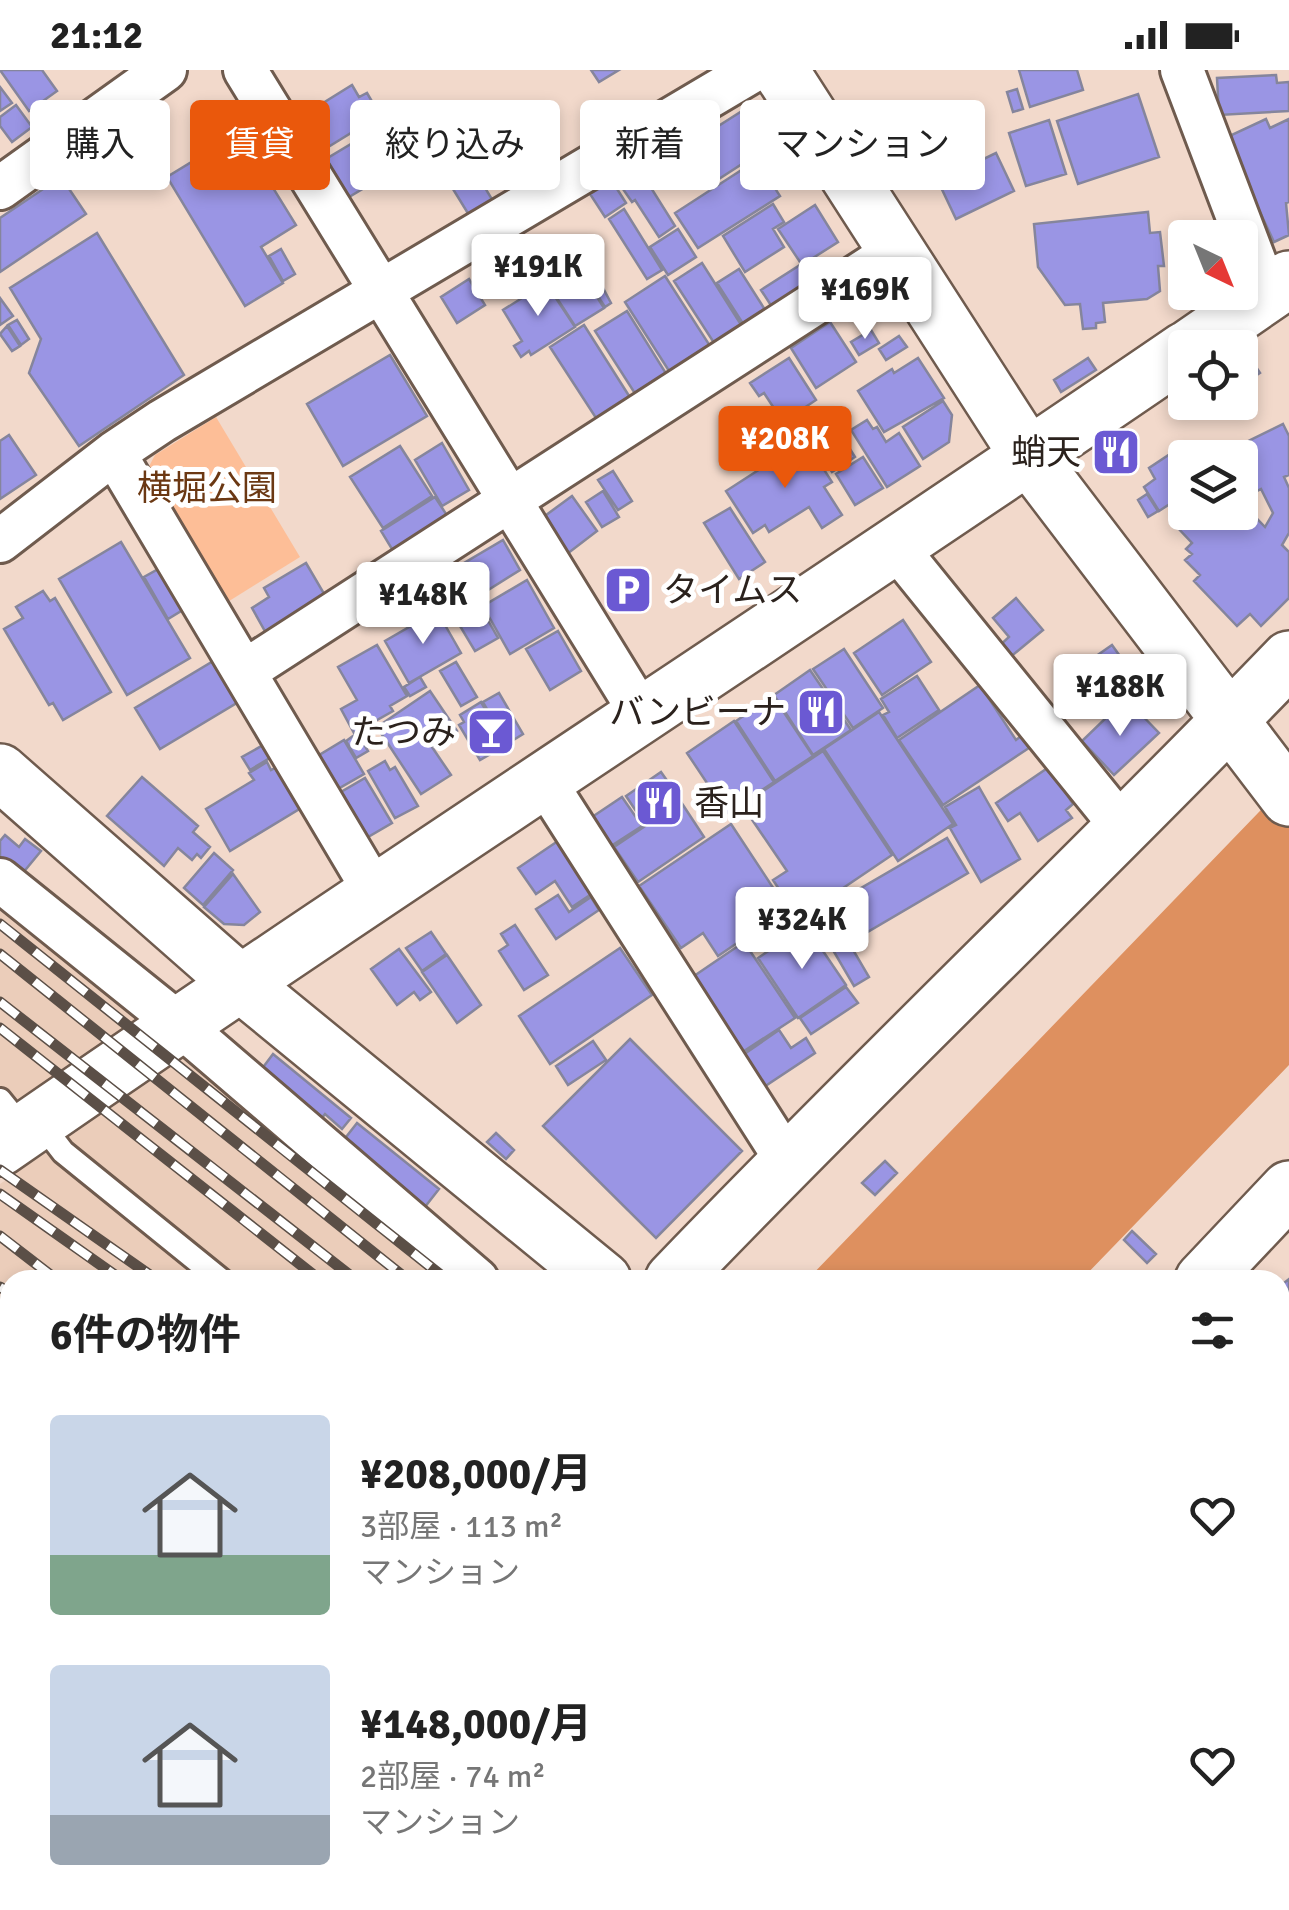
<!DOCTYPE html>
<html lang="ja">
<head>
<meta charset="utf-8">
<style>
  :root { --surface:#fff; --page:#f2f2f2; --text:#222; --muted:#767676; --accent:#ea580c }
  body { margin:0; font-family:Signika,"Noto Sans JP",sans-serif; background:var(--page); color:var(--text); height:100vh; display:flex; flex-direction:column; font-size:38px; white-space:nowrap }
  * { box-sizing:border-box; margin:0 }
  p { font-size:32px; color:var(--muted) }
  .icon { flex:none; width:55px; height:55px; fill:none; stroke:currentColor; stroke-width:2; stroke-linecap:round; stroke-linejoin:round }
  .map { position:relative; flex:1; overflow:hidden }
  .panel { position:absolute; left:0px; top:1200px; width:1290px; height:640px; display:flex; flex-direction:column; background:var(--surface); border-radius:30px 30px 0 0; box-shadow:0 5px 15px #0003 }
  .panel>* { flex:none }
  .hud { position:absolute; left:30px; top:30px; width:1230px; height:90px; display:flex; gap:20px }
  .needle { width:65px; rotate:137deg }
  .controls { position:absolute; left:1168px; top:150px; display:grid; gap:20px }
  .controls a { display:grid; place-items:center; width:90px; height:90px; border-radius:10px; background:var(--surface); box-shadow:0 5px 15px #0003; font-size:50px }
  .price { position:absolute; translate:-50% -85px; padding:0 22px; border-radius:10px; background:#fff; color:#222; font-size:32px; line-height:65px; filter:drop-shadow(0 2px 5px #0008) }
  .price::after { content:''; position:absolute; left:50%; top:60px; width:30px; height:22px; margin-left:-15px; background:inherit; clip-path:polygon(0 0,100% 0,50% 100%) }
  .price.on { background:var(--accent); color:#fff }
  ul { padding:0; list-style:none }
  li { display:flex; align-items:center; gap:30px; height:250px; padding:0 50px }
  li span { display:grid; place-items:center; flex:none; width:280px; height:200px; border-radius:10px; color:#555 }
  li>.icon { margin-inline-start:auto }
  span .icon { width:120px; height:120px; fill:#fffc; stroke-width:1 }
  li b { font-size:42px }
  h2 { display:flex; justify-content:space-between; align-items:center; height:120px; padding:0 50px; font-size:42px }
  .chip { padding:0 35px; border-radius:10px; background:var(--surface); box-shadow:0 5px 15px #0003; font-size:35px; line-height:90px }
  .chip.on { background:var(--accent); color:#fff }
  .status { display:flex; justify-content:space-between; align-items:center; height:70px; padding:0 50px; background:var(--surface); direction:ltr }
  .status svg { height:28px; fill:currentColor }
  .map>svg:first-child { display:block }
  .built { fill:#ebcdba }
  .green { fill:#fdbe97 }
  .water { fill:#de905f }
  .building { fill:#9a95e4; stroke:#85859c; stroke-width:2.5 }
  .lines { fill:none; stroke-linecap:round; stroke-linejoin:round }
  .service-casing { stroke:#6f5b4e; stroke-width:28 }
  .minor-casing { stroke:#6f5b4e; stroke-width:48 }
  .tertiary-casing { stroke:#6f5b4e; stroke-width:60 }
  .primary-casing { stroke:#6f5b4e; stroke-width:60 }
  .service { stroke:#fff; stroke-width:22 }
  .minor { stroke:#fff; stroke-width:42 }
  .tertiary { stroke:#fff; stroke-width:55 }
  .primary { stroke:#fff; stroke-width:55 }
  .rail-casing { stroke:#5b4f47; stroke-width:11 }
  .rail { stroke:#fff; stroke-width:8; stroke-dasharray:22; stroke-linecap:butt }
  .labels { text-anchor:middle; stroke-width:10; stroke-linejoin:round; paint-order:stroke }
  .poi-label { font-size:35px; fill:#2b221d; stroke:#fff; text-anchor:end }
  .park-label { font-size:35px; fill:#6b3813; stroke:#fff }
</style>
</head>
<body>
<div class="status"><b>21:12</b><svg viewBox="0 0 49 12"><path d="M0 12V9h3v3zM5 12V6h3v6zM10 12V3h3v9zM15 12V0h3v12zM26 1h20v11H26zM47 4h2v5h-2z"/></svg></div>
<div class="map">
<svg width="1289" height="1840" viewBox="0 0 1289 1840">
  <rect width="100%" height="100%" fill="#f2d9cb"/>
  <path class="built" d="M 0,820 L 150,944 L 0,1046 Z
    M 188,985 L 462,1210 L 10,1210 L 10,1286 L 0,1280 L 0,1114 Z
    M 834,1830 L 1280,1830 L 1289,1840 L 849,1840 Z"/>
  <path class="green" d="M 216,347 L 300,487 L 226,533 L 145,404 L 155,385 Z"/>
  <path class="water" d="M 1289,711 L 1289,995 L 1081,1210 L 807,1210 Z
    M 207,1830 L 470,1830 L 460,1840 L 197,1840 Z"/>
  <path class="building" d="M 0,0 L 42,0 L 57,21 L 29,41 Z
    M 591,0 L 619,0 L 599,12 Z
    M 1019,0 L 1077,0 L 1083,20 L 1030,37 Z
    M 1276,5 L 1277,13 L 1289,12 L 1289,41 L 1219,45 L 1217,8 Z
    M 352,15 L 359,27 L 367,23 L 380,45 L 320,82 L 299,48 Z
    M 0,17 L 12,33 L 0,41 Z
    M 1017,19 L 1023,39 L 1013,42 L 1007,22 Z
    M 1138,24 L 1159,87 L 1078,114 L 1057,51 Z
    M 16,35 L 32,57 L 12,72 L 0,56 L 0,47 Z
    M 401,36 L 430,84 L 397,104 L 368,56 Z
    M 742,41 L 765,79 L 708,116 L 684,78 Z
    M 1266,49 L 1270,58 L 1289,49 L 1289,132 L 1286,133 L 1289,165 L 1274,172 L 1225,68 Z
    M 1049,50 L 1066,104 L 1026,116 L 1009,63 Z
    M 239,63 L 296,155 L 261,177 L 283,213 L 245,236 L 167,107 Z
    M 366,65 L 389,103 L 349,127 L 326,89 Z
    M 457,71 L 493,131 L 469,145 L 432,85 Z
    M 996,83 L 1014,121 L 956,149 L 938,111 Z
    M 757,90 L 780,126 L 698,178 L 675,143 Z
    M 633,99 L 638,107 L 643,105 L 675,156 L 659,167 L 635,130 L 632,132 L 616,109 Z
    M 61,107 L 86,144 L 0,202 L 0,148 Z
    M 612,111 L 626,133 L 605,147 L 590,124 Z
    M 773,134 L 784,152 L 773,159 L 784,177 L 745,202 L 723,166 Z
    M 815,135 L 838,172 L 802,195 L 778,159 Z
    M 624,139 L 662,200 L 647,209 L 609,149 Z
    M 1148,142 L 1150,163 L 1160,162 L 1164,196 L 1158,196 L 1160,221 L 1147,229 L 1103,233 L 1105,252 L 1096,253 L 1096,258 L 1083,259 L 1080,234 L 1065,235 L 1038,197 L 1034,154 Z
    M 678,159 L 696,187 L 668,205 L 650,177 Z
    M 97,163 L 184,305 L 79,376 L 29,303 L 41,269 L 10,218 Z
    M 281,179 L 295,204 L 283,211 L 269,186 Z
    M 585,184 L 611,233 L 605,237 L 575,191 Z
    M 702,193 L 745,261 L 718,279 L 674,211 Z
    M 576,194 L 604,238 L 575,256 L 547,213 Z
    M 800,195 L 813,215 L 774,240 L 761,220 Z
    M 739,199 L 769,246 L 747,260 L 717,213 Z
    M 540,204 L 575,257 L 531,285 L 529,281 L 521,287 L 514,276 L 522,271 L 503,240 L 538,218 L 532,209 Z
    M 665,206 L 712,279 L 671,304 L 625,232 Z
    M 469,209 L 485,235 L 457,253 L 441,227 Z
    M 0,228 L 13,246 L 0,255 Z
    M 627,241 L 667,305 L 636,325 L 595,261 Z
    M 17,250 L 29,269 L 21,275 L 8,255 Z
    M 830,252 L 856,292 L 816,318 L 791,278 Z
    M 584,255 L 631,329 L 598,351 L 550,277 Z
    M 7,256 L 20,276 L 12,281 L 0,264 Z
    M 871,260 L 879,273 L 859,285 L 851,272 Z
    M 899,266 L 907,277 L 886,290 L 879,279 Z
    M 1244,279 L 1260,303 L 1240,316 L 1240,281 Z
    M 390,285 L 427,346 L 343,396 L 307,334 Z
    M 789,288 L 816,330 L 783,352 L 764,323 L 759,326 L 750,313 Z
    M 918,288 L 944,328 L 884,362 L 858,321 L 892,299 L 894,303 Z
    M 1088,288 L 1096,300 L 1061,322 L 1054,310 Z
    M 943,331 L 952,345 L 949,372 L 923,389 L 903,357 Z
    M 1189,332 L 1218,332 L 1197,345 Z
    M 867,350 L 873,359 L 877,357 L 886,372 L 899,363 L 920,396 L 887,417 L 851,360 Z
    M 834,354 L 855,387 L 832,402 L 811,368 Z
    M 1283,354 L 1289,366 L 1289,405 L 1284,407 L 1289,418 L 1289,463 L 1282,475 L 1289,482 L 1289,528 L 1261,556 L 1250,544 L 1237,556 L 1194,511 L 1200,505 L 1185,490 L 1192,484 L 1186,479 L 1192,473 L 1177,457 L 1191,442 L 1240,442 L 1240,431 L 1265,457 L 1273,443 L 1261,419 L 1244,428 L 1240,420 L 1240,388 L 1223,388 L 1222,384 Z
    M 9,365 L 36,405 L 0,429 L 0,371 Z
    M 1118,369 L 1130,388 L 1116,398 L 1104,378 Z
    M 805,370 L 832,412 L 824,417 L 842,445 L 822,458 L 809,437 L 769,462 L 765,455 L 753,463 L 726,421 Z
    M 442,373 L 469,420 L 442,436 L 415,390 Z
    M 400,376 L 432,426 L 383,458 L 350,407 Z
    M 1176,380 L 1185,395 L 1185,424 L 1159,441 L 1144,417 L 1155,409 L 1149,398 Z
    M 863,387 L 883,418 L 855,435 L 836,404 Z
    M 613,401 L 632,431 L 618,440 L 598,410 Z
    M 603,421 L 619,447 L 602,457 L 586,432 Z
    M 1147,424 L 1158,441 L 1148,447 L 1138,430 Z
    M 572,426 L 597,461 L 567,484 L 542,448 Z
    M 435,427 L 450,450 L 395,484 L 381,461 Z
    M 730,438 L 765,492 L 739,509 L 704,453 Z
    M 503,470 L 520,500 L 477,527 L 459,496 Z
    M 121,472 L 190,588 L 127,625 L 59,509 Z
    M 306,493 L 326,527 L 266,563 L 252,538 L 269,527 L 264,518 Z
    M 162,497 L 186,538 L 168,549 L 144,507 Z
    M 527,510 L 554,558 L 510,584 L 483,536 Z
    M 466,512 L 498,568 L 475,581 L 442,526 Z
    M 412,513 L 420,525 L 396,539 L 389,527 Z
    M 43,521 L 50,531 L 55,528 L 111,622 L 63,650 L 53,633 L 49,635 L 4,559 L 23,548 L 16,537 Z
    M 1016,528 L 1043,560 L 1008,589 L 998,577 L 1009,567 L 993,548 Z
    M 437,541 L 461,583 L 409,613 L 385,571 Z
    M 903,550 L 931,592 L 882,625 L 854,583 Z
    M 558,561 L 581,601 L 550,620 L 526,579 Z
    M 377,575 L 407,626 L 390,636 L 393,641 L 354,663 L 341,639 L 357,630 L 338,597 Z
    M 1112,575 L 1122,589 L 1089,612 L 1079,598 Z
    M 844,579 L 883,638 L 853,658 L 813,599 Z
    M 215,590 L 240,631 L 160,679 L 135,638 Z
    M 456,592 L 477,627 L 461,636 L 440,601 Z
    M 810,600 L 851,660 L 813,685 L 774,625 Z
    M 1109,603 L 1120,618 L 1102,630 L 1092,615 Z
    M 917,606 L 939,640 L 897,668 L 883,645 L 889,642 L 881,629 Z
    M 420,607 L 426,617 L 410,626 L 404,617 Z
    M 1142,607 L 1150,620 L 1120,641 L 1111,628 Z
    M 980,615 L 1016,670 L 1021,666 L 1029,678 L 943,735 L 899,670 Z
    M 430,621 L 457,661 L 432,677 L 451,705 L 421,724 L 377,657 Z
    M 499,623 L 523,664 L 507,674 L 483,632 Z
    M 773,626 L 813,686 L 775,711 L 736,651 Z
    M 481,632 L 506,675 L 480,690 L 459,655 L 464,652 L 460,645 Z
    M 1133,636 L 1159,663 L 1114,705 L 1082,671 L 1110,644 L 1117,651 Z
    M 879,642 L 953,754 L 898,791 L 824,679 Z
    M 734,651 L 774,712 L 727,743 L 687,683 Z
    M 357,663 L 368,681 L 356,688 L 346,671 Z
    M 344,670 L 364,704 L 336,720 L 316,687 Z
    M 265,674 L 273,686 L 250,700 L 242,687 Z
    M 823,681 L 892,785 L 812,839 L 808,834 L 795,843 L 773,810 L 787,801 L 742,735 Z
    M 385,691 L 390,700 L 395,697 L 418,736 L 395,748 L 368,701 Z
    M 267,692 L 271,700 L 277,697 L 301,738 L 230,781 L 206,739 L 254,710 L 249,703 Z
    M 1049,697 L 1073,734 L 1066,740 L 1072,748 L 1038,771 L 1020,743 L 1008,751 L 996,733 Z
    M 661,702 L 680,729 L 644,753 L 626,726 Z
    M 142,707 L 198,756 L 193,762 L 210,777 L 201,788 L 197,784 L 192,790 L 178,778 L 164,796 L 107,746 Z
    M 365,708 L 392,753 L 368,767 L 341,722 Z
    M 979,717 L 1020,789 L 981,812 L 950,758 L 956,755 L 945,737 Z
    M 622,727 L 642,756 L 611,776 L 592,747 Z
    M 681,732 L 704,767 L 638,812 L 614,777 Z
    M 731,754 L 787,839 L 718,886 L 703,863 L 681,878 L 639,816 Z
    M 5,765 L 19,777 L 25,769 L 41,781 L 17,810 L 0,797 L 0,771 Z
    M 947,768 L 968,803 L 849,873 L 869,907 L 854,916 L 813,846 Z
    M 558,771 L 593,823 L 572,837 L 555,811 L 536,824 L 518,798 Z
    M 214,783 L 233,800 L 203,835 L 184,818 Z
    M 233,804 L 260,842 L 244,855 L 224,854 L 204,837 Z
    M 558,825 L 569,842 L 591,827 L 599,840 L 556,869 L 536,839 Z
    M 515,855 L 548,905 L 524,920 L 499,881 L 508,875 L 501,864 Z
    M 806,856 L 846,915 L 798,948 L 758,888 Z
    M 431,862 L 446,884 L 422,901 L 406,878 Z
    M 744,872 L 795,948 L 741,983 L 691,908 Z
    M 620,878 L 652,925 L 550,994 L 519,946 Z
    M 399,879 L 431,922 L 420,930 L 414,922 L 397,935 L 371,899 Z
    M 447,885 L 481,935 L 457,953 L 422,902 Z
    M 846,917 L 858,933 L 811,964 L 800,948 Z
    M 779,960 L 791,978 L 806,968 L 815,983 L 761,1019 L 740,987 Z
    M 630,969 L 742,1081 L 656,1168 L 543,1056 Z
    M 593,971 L 606,990 L 568,1015 L 556,996 Z
    M 273,984 L 351,1048 L 342,1059 L 325,1044 L 318,1053 L 258,1004 Z
    M 357,1053 L 439,1119 L 421,1142 L 339,1076 Z
    M 496,1063 L 514,1080 L 506,1089 L 487,1072 Z
    M 885,1091 L 897,1103 L 875,1125 L 862,1113 Z
    M 1132,1161 L 1156,1184 L 1147,1193 L 1124,1170 Z
    M 1289,1209 L 1289,1241 L 1280,1228 L 1280,1216 Z
    M 1280,1235 L 1289,1252 L 1289,1256 L 1280,1261 Z
    M 1289,1262 L 1289,1296 L 1280,1279 L 1280,1267 Z
    M 1280,1581 L 1289,1587 L 1289,1614 L 1280,1626 Z
    M 1281,1701 L 1289,1708 L 1289,1734 L 1280,1745 Z
    M 1289,1742 L 1289,1790 L 1283,1798 L 1280,1752 Z"/>
  <g class="lines">
    <g class="service-casing">
      <path id="service" d="M 0,1030 L 25,1061
        M 39,1051 L 63,1082 L 221,1210"/>
    </g>
    <g class="minor-casing">
      <path id="minor" d="M 245,0 L 642,645
        M 1182,0 L 1267,224
        M 0,118 L 165,0
        M 114,383 L 376,824
        M 0,471 L 114,383 L 162,351 L 754,0
        M 895,476 L 1123,758
        M 245,601 L 896,181
        M 545,712 L 787,1091
        M 0,810 L 179,954 L 477,1210
        M 1280,1465 L 1289,1462
        M 1280,1675 L 1289,1682
        M 1280,1820 L 1289,1827
        M 0,1825 L 27,1840"/>
    </g>
    <g class="tertiary-casing">
      <path id="tertiary" d="M 780,0 L 1029,387 L 1289,728
        M 1189,278 L 1289,209
        M 0,702 L 240,913 L 603,1210
        M 0,1078 C 391,807 792,549 1185,280
        M 673,1210 C 875,999 1087,799 1289,589
        M 1203,1210 L 1289,1119
        M 69,1840 L 79,1830"/>
    </g>
    <g class="primary-casing">
      <path id="primary" d="M 0,1340 L 10,1347
        M 0,1418 L 10,1424
        M 629,1830 L 643,1840
        M 737,1830 L 751,1840"/>
    </g>
    <use href="#service" class="service"/>
    <use href="#minor" class="minor"/>
    <use href="#tertiary" class="tertiary"/>
    <use href="#primary" class="primary"/>
    <g class="rail-casing">
      <path id="rail" d="M 0,854 L 447,1210
        M 0,884 L 408,1210
        M 0,932 L 356,1210
        M 0,958 L 320,1210
        M 0,1100 L 157,1210
        M 0,1124 L 122,1210
        M 0,1166 L 57,1210
        M 0,1217 L 10,1223
        M 891,1830 L 905,1840
        M 928,1830 L 943,1840
        M 1006,1830 L 1021,1840
        M 1040,1830 L 1055,1840
        M 1107,1830 L 1119,1840
        M 1141,1830 L 1153,1840
        M 1215,1830 L 1228,1840
        M 1245,1830 L 1258,1840"/>
    </g>
    <use href="#rail" class="rail"/>
  </g>
  <defs>
    <g id="restaurant-square" transform="scale(2.5)"><rect x="-9" y="-9" width="18" height="18" rx="4" fill="#6b59d3" stroke="#fff"/><path d="M-5-6h1v4h1v-4h1v4h1v-4h1v5L-1.5 .5V6h-2V.5L-5-1ZM5-6V6H3V1.5H1.5Q1.5-4 5-6Z" fill="#fff"/></g>
    <g id="parking-square" transform="scale(2.5)"><rect x="-9" y="-9" width="18" height="18" rx="4" fill="#6b59d3" stroke="#fff"/><path d="M-3.5-5.5H1a3.5 3.5 0 0 1 0 7H-1V5.5H-3.5ZM-1-3.4V-.6H.8a1.4 1.4 0 0 0 0-2.8Z" fill="#fff"/></g>
    <g id="bar-square" transform="scale(2.5)"><rect x="-9" y="-9" width="18" height="18" rx="4" fill="#6b59d3" stroke="#fff"/><path d="M-6-5H6L.8 .8V4.5H3.5V6h-7V4.5H-.8V.8Z" fill="#fff"/></g>
  </defs>
  <g fill-rule="evenodd">
    <use href="#restaurant-square" x="1116" y="382"/>
    <use href="#parking-square" x="628" y="520"/>
    <use href="#restaurant-square" x="821" y="642"/>
    <use href="#bar-square" x="491" y="662"/>
    <use href="#restaurant-square" x="659" y="733"/>
  </g>
  <g class="labels">
    <g class="poi-label">
      <text x="1081" y="394">蛸天</text>
      <text x="663" y="532" text-anchor="start">タイムス</text>
      <text x="786" y="654">バンビーナ</text>
      <text x="456" y="674">たつみ</text>
      <text x="694" y="745" text-anchor="start">香山</text>
    </g>
    <g class="park-label">
      <text x="207" y="430">横堀公園</text>
    </g>
  </g>
</svg>
<div class="controls">
<a><svg class="needle" viewBox="-14 -14 28 28"><path d="M0-13l5 13h-10z" fill="#e53935"/><path d="M0 13l5-13h-10z" fill="#767676"/></svg></a>
<a><svg class="icon" aria-label="locate" viewBox="0 0 24 24"><circle cx="12" cy="12" r="6"/><path d="M12 2v4M12 18v4M2 12h4M18 12h4"/></svg></a>
<a><svg class="icon" aria-label="layers" viewBox="0 0 24 24"><path d="M12 4l9 5-9 5-9-5zM3 14l9 5 9-5"/></svg></a>
</div>
<b class="price" style="left:538px;top:249px">¥191K</b>
<b class="price" style="left:865px;top:272px">¥169K</b>
<b class="price on" style="left:785px;top:421px">¥208K</b>
<b class="price" style="left:423px;top:577px">¥148K</b>
<b class="price" style="left:1120px;top:669px">¥188K</b>
<b class="price" style="left:802px;top:902px">¥324K</b>
<div class="hud">
<a class="chip">購入</a>
<a class="chip on">賃貸</a>
<a class="chip">絞り込み</a>
<a class="chip">新着</a>
<a class="chip">マンション</a>
</div>
<section class="panel">
<h2>6件の物件<svg class="icon" aria-label="filters" viewBox="0 0 24 24"><path d="M4 7h16M4 17h16"/><circle cx="9" cy="7" r="2"/><circle cx="15" cy="17" r="2"/></svg></h2>
<ul>
<li><span style="background:linear-gradient(#c9d6e8 70%,#7fa58c 0)"><svg class="icon" aria-label="home" viewBox="0 0 24 24"><path d="M3 11l9-7 9 7M6 9v11h12V9"/></svg></span><div><b>¥208,000/月</b><p>3部屋 · 113 m²</p><p>マンション</p></div><svg class="icon" aria-label="heart" viewBox="0 0 24 24"><path d="M12 20l-8-8c-3-5 5-10 8-4 3-6 11-1 8 4z"/></svg></li>
<li><span style="background:linear-gradient(#c9d6e8 75%,#9aa5b1 0)"><svg class="icon" aria-label="home" viewBox="0 0 24 24"><path d="M3 11l9-7 9 7M6 9v11h12V9"/></svg></span><div><b>¥148,000/月</b><p>2部屋 · 74 m²</p><p>マンション</p></div><svg class="icon" aria-label="heart" viewBox="0 0 24 24"><path d="M12 20l-8-8c-3-5 5-10 8-4 3-6 11-1 8 4z"/></svg></li>
</ul>
</section>
</div>
</body>
</html>
